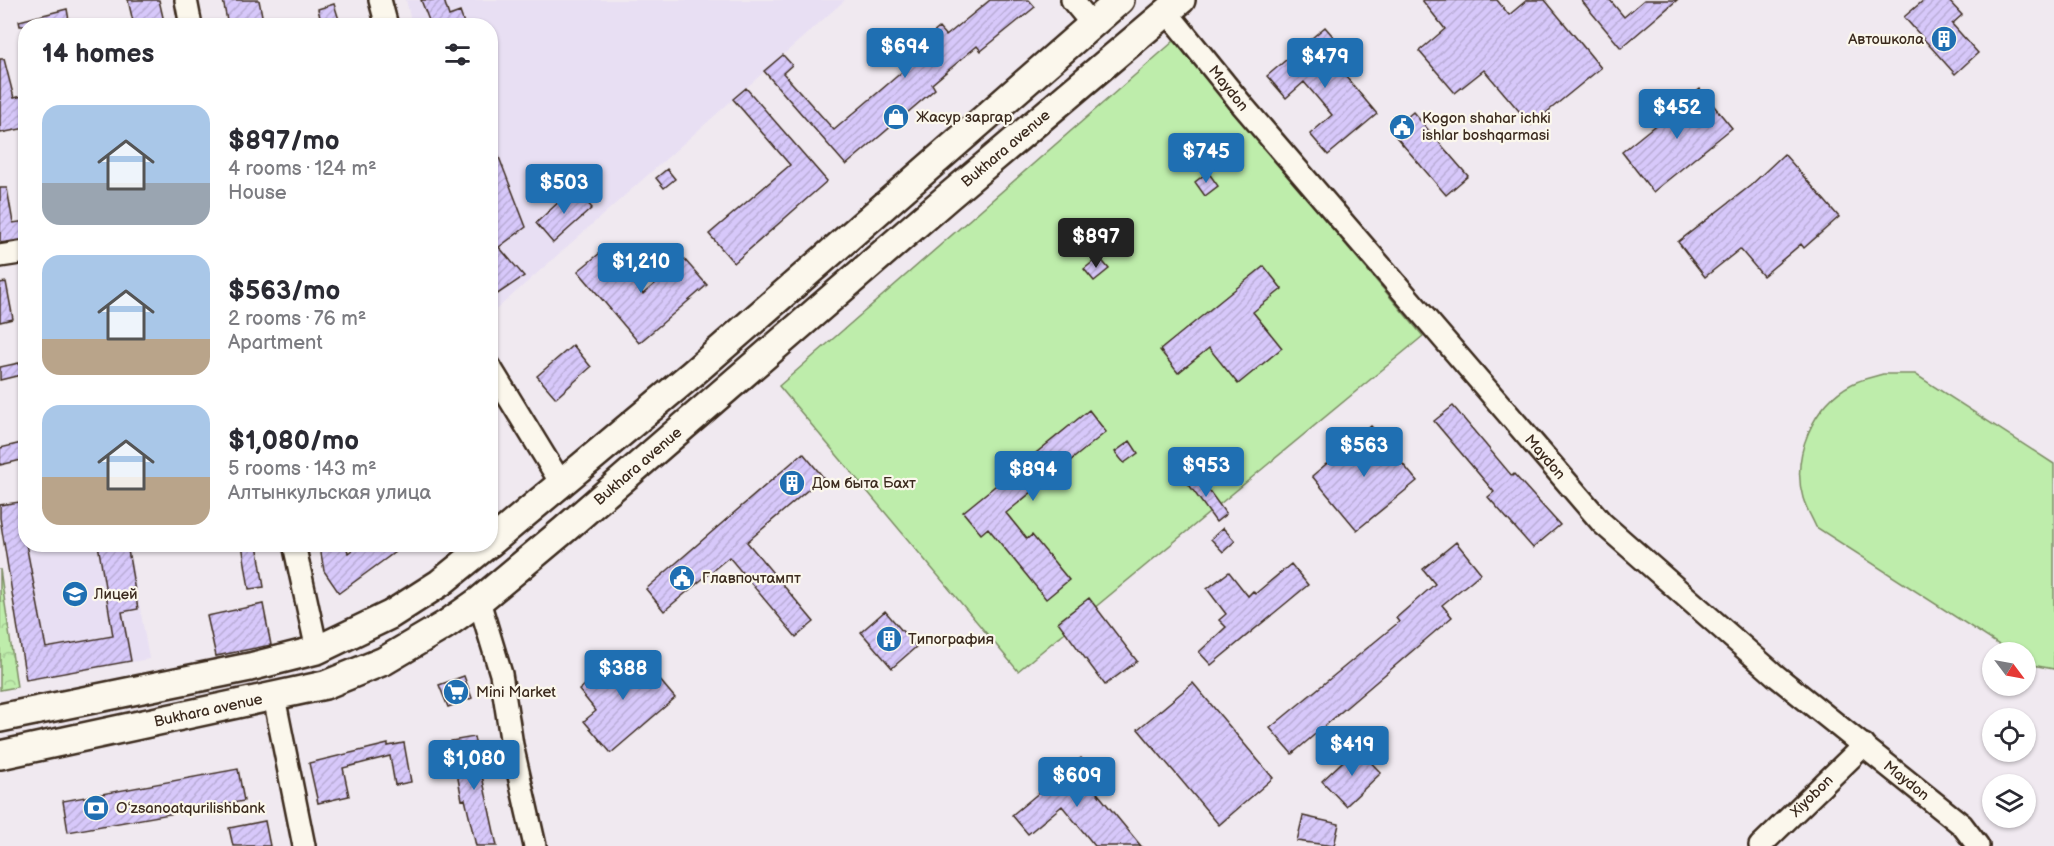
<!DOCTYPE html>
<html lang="en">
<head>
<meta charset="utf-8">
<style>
  :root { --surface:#fff; --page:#f7f7f7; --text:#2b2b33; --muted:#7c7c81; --accent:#1f6fb2 }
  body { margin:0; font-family:"Balsamiq Sans",sans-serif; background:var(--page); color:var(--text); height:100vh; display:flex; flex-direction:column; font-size:22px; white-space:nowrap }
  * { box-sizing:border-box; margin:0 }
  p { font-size:20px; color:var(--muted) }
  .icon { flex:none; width:33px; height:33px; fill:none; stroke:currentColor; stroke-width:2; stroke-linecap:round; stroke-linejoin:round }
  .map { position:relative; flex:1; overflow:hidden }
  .sheet { position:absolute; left:18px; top:18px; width:480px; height:534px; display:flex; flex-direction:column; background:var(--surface); border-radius:24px; box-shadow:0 2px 4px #0004 }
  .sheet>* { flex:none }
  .needle { width:39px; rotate:122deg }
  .fabs { position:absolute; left:1982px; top:642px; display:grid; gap:12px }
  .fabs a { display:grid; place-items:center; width:54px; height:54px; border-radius:50%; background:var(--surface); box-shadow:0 2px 4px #0004; font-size:30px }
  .price { position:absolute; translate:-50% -51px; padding:0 14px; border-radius:6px; background:var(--accent); color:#fff; font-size:20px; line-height:39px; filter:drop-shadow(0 2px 3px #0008) }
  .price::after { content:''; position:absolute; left:50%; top:36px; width:18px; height:14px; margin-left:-9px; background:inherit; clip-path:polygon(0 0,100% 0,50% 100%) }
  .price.active { background:#222; color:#fff }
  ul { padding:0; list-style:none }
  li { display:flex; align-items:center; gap:18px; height:150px; padding:0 24px }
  li span { display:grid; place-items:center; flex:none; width:168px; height:120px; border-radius:18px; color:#555 }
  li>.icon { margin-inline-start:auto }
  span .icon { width:72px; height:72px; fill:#fffc; stroke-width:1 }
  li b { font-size:26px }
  h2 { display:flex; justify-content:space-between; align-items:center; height:72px; padding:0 24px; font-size:26px }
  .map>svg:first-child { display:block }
  .built { fill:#e8dff3 }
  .forest { fill:url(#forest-crowns); stroke:#7c8c64; stroke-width:1.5 }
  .park { fill:#beedab; stroke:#7c8c64; stroke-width:1.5 }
  .building { fill:url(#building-hatch); stroke:#3b2a1e; stroke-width:1.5 }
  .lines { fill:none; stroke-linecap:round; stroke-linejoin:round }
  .minor-casing { stroke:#3b2a1e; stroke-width:26 }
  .major-casing { stroke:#3b2a1e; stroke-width:32 }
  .minor { stroke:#fbf7ec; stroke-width:21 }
  .major { stroke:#fbf7ec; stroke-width:27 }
  .labels { text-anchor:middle; stroke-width:4.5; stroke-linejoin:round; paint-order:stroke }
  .poi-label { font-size:15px; fill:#3b2a1e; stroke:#fbf7ec; text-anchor:start }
  .street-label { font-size:15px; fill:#3b2a1e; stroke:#fbf7ec }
</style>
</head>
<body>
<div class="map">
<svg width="2054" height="846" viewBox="0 0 2054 846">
  <defs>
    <pattern id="forest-crowns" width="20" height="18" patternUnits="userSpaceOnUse" patternTransform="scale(1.5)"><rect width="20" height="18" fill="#beedab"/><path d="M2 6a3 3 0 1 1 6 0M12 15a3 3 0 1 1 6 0" fill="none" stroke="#a4cb93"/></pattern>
    <pattern id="building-hatch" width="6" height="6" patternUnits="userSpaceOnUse" patternTransform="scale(1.5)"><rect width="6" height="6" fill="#d7c8fa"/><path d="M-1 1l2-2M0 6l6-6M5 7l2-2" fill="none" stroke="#b9acd6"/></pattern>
  </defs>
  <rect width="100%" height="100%" fill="#f0e9f0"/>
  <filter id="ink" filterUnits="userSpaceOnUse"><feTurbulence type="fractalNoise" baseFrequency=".0167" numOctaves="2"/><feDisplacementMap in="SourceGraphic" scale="12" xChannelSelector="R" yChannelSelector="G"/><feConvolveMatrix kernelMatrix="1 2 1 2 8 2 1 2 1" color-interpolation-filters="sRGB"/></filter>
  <g filter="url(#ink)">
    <path class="built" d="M 406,0 L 845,0 L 491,314 L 490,26 L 412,25 Z
      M 25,501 L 26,544 L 129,545 L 149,659 L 46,677 L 41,643 L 21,646 L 0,505 Z"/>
    <path class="forest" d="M 0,569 L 17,687 L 0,690 Z"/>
    <path class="park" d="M 1174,41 L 1423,336 L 1018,671 L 779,386 Z
      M 1883,374 L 1915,374 L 2054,464 L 2054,669 L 2027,664 L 2025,652 L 2010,652 L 1816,527 C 1812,518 1806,508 1803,498 C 1791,456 1813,404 1852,384 C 1861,379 1873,377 1883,374 Z"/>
    <path class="building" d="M 128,0 L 159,0 L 165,26 L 134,26 Z
      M 223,0 L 259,0 L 264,26 L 228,26 Z
      M 421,0 L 444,0 L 449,16 L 460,12 L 465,26 L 427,26 L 430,23 Z
      M 990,0 L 1029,0 L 1035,7 L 981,51 L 977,46 L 932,84 L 935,89 L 846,165 L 764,71 L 783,55 L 792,65 L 783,73 L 834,130 L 930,48 L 924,41 L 939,28 L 946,36 Z
      M 1422,0 L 1497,0 L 1509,15 L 1527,0 L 1545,0 L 1601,68 L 1531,125 L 1484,70 L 1455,93 L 1419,51 L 1445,29 Z
      M 1581,0 L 1610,0 L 1624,17 L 1644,0 L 1677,0 L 1621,48 Z
      M 1924,0 L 1948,0 L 1962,15 L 1952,24 L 1978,53 L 1955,74 L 1904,17 Z
      M 334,4 L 341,26 L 322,26 L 318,9 Z
      M 67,9 L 70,26 L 20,26 L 19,21 Z
      M 1325,27 L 1344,49 L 1331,59 L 1377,114 L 1328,155 L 1310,134 L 1332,115 L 1304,82 L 1286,98 L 1267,76 Z
      M 0,59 L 4,59 L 14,98 L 26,95 L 26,128 L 0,133 Z
      M 746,88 L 827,181 L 734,263 L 709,234 L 790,165 L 733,99 Z
      M 1700,89 L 1732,128 L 1653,192 L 1622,152 Z
      M 1413,112 L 1468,176 L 1446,195 L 1391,131 Z
      M 490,134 L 526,227 L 499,247 L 524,276 L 490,299 Z
      M 1784,154 L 1839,217 L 1804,248 L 1801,244 L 1763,276 L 1740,249 L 1705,277 L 1678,242 L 1750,186 Z
      M 667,169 L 675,179 L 664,188 L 656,178 Z
      M 1208,172 L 1218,186 L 1205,196 L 1195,182 Z
      M 0,188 L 7,188 L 13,223 L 26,221 L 26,239 L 0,243 Z
      M 574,188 L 592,208 L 553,243 L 536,223 Z
      M 605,249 L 643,294 L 684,259 L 707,285 L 639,343 L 578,271 Z
      M 1099,257 L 1109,269 L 1094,281 L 1084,269 Z
      M 1264,266 L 1282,289 L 1253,312 L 1282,348 L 1238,384 L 1209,348 L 1178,373 L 1160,350 Z
      M 6,282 L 13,319 L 0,322 L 0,283 Z
      M 573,345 L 591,367 L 556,398 L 537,376 Z
      M 19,363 L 21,375 L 0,380 L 0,367 Z
      M 1453,406 L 1512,476 L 1514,474 L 1560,525 L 1533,548 L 1488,497 L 1494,492 L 1434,421 Z
      M 1089,410 L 1106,432 L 1006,513 L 1027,539 L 1032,535 L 1069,580 L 1046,599 L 988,528 L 981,534 L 963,512 Z
      M 1371,426 L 1417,481 L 1357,530 L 1312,476 Z
      M 1130,441 L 1138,453 L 1124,463 L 1115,452 Z
      M 26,442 L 26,459 L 0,465 L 0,448 Z
      M 803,453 L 823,477 L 747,542 L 814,622 L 796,637 L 729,557 L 664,611 L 646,589 Z
      M 1197,474 L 1226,514 L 1216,522 L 1187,482 Z
      M 26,501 L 26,544 L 46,648 L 113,636 L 98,544 L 127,544 L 138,609 L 122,612 L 131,661 L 26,680 L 0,518 L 0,505 Z
      M 1223,528 L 1235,541 L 1223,552 L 1211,539 Z
      M 1456,542 L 1481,573 L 1442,605 L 1452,617 L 1292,754 L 1270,728 L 1399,622 L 1396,618 L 1435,584 L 1423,569 Z
      M 242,544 L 257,544 L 264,587 L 249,589 Z
      M 330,544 L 346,544 L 348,553 L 360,544 L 406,544 L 339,593 L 324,571 L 320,547 Z
      M 1291,564 L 1308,585 L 1211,665 L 1199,652 L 1226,627 L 1219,620 L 1226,614 L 1207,589 L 1229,572 L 1248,596 L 1253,591 L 1255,594 Z
      M 1089,598 L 1137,661 L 1105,685 L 1058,622 Z
      M 263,604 L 271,645 L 216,656 L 207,616 Z
      M 885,611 L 916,647 L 892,668 L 861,632 Z
      M 621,654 L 637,674 L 648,666 L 675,698 L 611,753 L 584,721 L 596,711 L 579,690 Z
      M 464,676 L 472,698 L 448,707 L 439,685 Z
      M 1193,683 L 1273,778 L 1219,825 L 1138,729 Z
      M 474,737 L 486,795 L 497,846 L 476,846 L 465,799 L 462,800 L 451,741 Z
      M 404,743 L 411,782 L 395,785 L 390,756 L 343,768 L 349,796 L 318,803 L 309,763 L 388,744 L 388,746 Z
      M 1357,748 L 1381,773 L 1346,806 L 1322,781 Z
      M 1081,758 L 1096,777 L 1089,783 L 1141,846 L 1095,846 L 1062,806 L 1028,834 L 1012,815 Z
      M 238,769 L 244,801 L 68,832 L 63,801 Z
      M 1303,816 L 1339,824 L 1334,846 L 1297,841 Z
      M 265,821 L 270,846 L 233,846 L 229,828 Z"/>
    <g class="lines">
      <g class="minor-casing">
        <g id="minor">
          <path d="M 186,0 L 191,26"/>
          <path d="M 380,0 L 387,26"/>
          <path d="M 1072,0 L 1092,24"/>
          <path id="s1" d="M 1167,12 L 1243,106 L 1602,523 L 1775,675 L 1962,825 L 1978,846"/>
          <path d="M 0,256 L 26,252"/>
          <path d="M 490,367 L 561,483"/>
          <path d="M 294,544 L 317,650"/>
          <path d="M 479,601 L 501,674 L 512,745 L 535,846"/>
          <path d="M 274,697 L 304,846"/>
          <path id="s2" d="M 1760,846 L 1864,745"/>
        </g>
      </g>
      <g class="major-casing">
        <g id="major">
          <path d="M 490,543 L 692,374 L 1120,0"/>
          <path d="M 0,718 L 250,667 L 317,650 L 390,615 L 440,583 L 488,544"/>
          <path id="s3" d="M 0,755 L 325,685 L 384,661 L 445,625 L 479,601 L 564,530 L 948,197 L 1181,0"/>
        </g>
      </g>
      <use href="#minor" class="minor"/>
      <use href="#major" class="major"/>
    </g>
  </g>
  <defs>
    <g id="building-disc" transform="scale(1.35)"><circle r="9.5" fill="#1f6fb2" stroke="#fbf7ec"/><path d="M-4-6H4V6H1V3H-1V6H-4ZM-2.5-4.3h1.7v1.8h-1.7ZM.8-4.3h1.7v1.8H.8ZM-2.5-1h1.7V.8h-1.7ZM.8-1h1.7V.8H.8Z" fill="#fff"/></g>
    <g id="shop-disc" transform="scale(1.35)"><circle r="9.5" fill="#1f6fb2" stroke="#fbf7ec"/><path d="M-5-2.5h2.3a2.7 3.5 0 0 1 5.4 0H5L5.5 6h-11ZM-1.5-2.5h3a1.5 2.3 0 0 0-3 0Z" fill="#fff"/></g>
    <g id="civic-disc" transform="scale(1.35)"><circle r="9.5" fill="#1f6fb2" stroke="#fbf7ec"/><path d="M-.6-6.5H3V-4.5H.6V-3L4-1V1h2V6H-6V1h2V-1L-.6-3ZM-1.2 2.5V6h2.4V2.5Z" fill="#fff"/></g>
    <g id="school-disc" transform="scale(1.35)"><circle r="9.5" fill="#1f6fb2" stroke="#fbf7ec"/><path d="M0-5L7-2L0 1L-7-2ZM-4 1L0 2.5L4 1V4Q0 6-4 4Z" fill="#fff"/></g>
    <g id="supermarket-disc" transform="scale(1.35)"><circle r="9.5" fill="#1f6fb2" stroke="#fbf7ec"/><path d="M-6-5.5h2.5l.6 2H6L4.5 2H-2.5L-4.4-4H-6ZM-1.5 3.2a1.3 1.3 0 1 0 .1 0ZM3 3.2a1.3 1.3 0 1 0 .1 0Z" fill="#fff"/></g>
    <g id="bank-disc" transform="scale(1.35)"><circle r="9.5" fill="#1f6fb2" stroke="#fbf7ec"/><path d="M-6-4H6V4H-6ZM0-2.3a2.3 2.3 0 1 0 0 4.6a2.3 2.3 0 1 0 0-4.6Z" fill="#fff"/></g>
  </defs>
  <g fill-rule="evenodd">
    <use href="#building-disc" x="1944" y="39"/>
    <use href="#shop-disc" x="896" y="117"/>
    <use href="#civic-disc" x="1402" y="127"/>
    <use href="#building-disc" x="792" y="483"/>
    <use href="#civic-disc" x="682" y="578"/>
    <use href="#school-disc" x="75" y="594"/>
    <use href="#building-disc" x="889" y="639"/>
    <use href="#supermarket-disc" x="456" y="692"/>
    <use href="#bank-disc" x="96" y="808"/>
  </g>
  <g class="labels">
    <g class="poi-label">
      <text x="1924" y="44" text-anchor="end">Автошкола</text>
      <text x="916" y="122">Жасур заргар</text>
      <text x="1422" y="123">Kogon shahar ichki<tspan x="1422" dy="17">ishlar boshqarmasi</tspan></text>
      <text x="812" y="488">Дом быта Бахт</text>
      <text x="702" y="583">Главпочтампт</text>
      <text x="94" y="599">Лицей</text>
      <text x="908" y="644">Типография</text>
      <text x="476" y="697">Mini Market</text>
      <text x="116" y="813">Oʻzsanoatqurilishbank</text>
    </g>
    <g class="street-label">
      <text dy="5" stroke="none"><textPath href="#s1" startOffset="98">Maydon</textPath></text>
      <text dy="5" stroke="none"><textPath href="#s3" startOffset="1203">Bukhara avenue</textPath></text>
      <text dy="5" stroke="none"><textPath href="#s1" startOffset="584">Maydon</textPath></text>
      <text dy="5" stroke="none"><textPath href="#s3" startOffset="717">Bukhara avenue</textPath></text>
      <text dy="5" stroke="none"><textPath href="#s3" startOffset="213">Bukhara avenue</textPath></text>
      <text dy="5" stroke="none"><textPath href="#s1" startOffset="1070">Maydon</textPath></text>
      <text dy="5" stroke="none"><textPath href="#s2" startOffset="72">Xiyobon</textPath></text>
    </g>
  </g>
</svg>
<div class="fabs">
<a><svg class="needle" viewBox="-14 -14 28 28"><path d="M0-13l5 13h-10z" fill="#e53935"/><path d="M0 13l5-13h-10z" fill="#7c7c81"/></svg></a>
<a><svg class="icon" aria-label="locate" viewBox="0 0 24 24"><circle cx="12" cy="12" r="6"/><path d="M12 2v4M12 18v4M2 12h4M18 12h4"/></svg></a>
<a><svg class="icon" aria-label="layers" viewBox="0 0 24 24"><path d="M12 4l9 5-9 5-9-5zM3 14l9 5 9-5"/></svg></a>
</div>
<b class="price" style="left:905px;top:79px">$694</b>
<b class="price" style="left:1325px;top:89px">$479</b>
<b class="price" style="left:1677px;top:140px">$452</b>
<b class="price" style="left:1206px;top:184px">$745</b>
<b class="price" style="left:564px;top:215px">$503</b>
<b class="price active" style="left:1096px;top:269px">$897</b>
<b class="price" style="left:641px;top:294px">$1,210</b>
<b class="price" style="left:1364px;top:478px">$563</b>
<b class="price" style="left:1206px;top:498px">$953</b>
<b class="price" style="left:1033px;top:502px">$894</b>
<b class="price" style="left:623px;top:701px">$388</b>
<b class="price" style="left:1352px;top:777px">$419</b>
<b class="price" style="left:474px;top:791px">$1,080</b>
<b class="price" style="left:1077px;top:808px">$609</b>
<section class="sheet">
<h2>14 homes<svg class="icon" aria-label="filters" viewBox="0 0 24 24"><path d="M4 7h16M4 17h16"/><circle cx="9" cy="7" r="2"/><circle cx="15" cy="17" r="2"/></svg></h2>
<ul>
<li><span style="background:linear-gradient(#a9c7e8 65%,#9aa5b1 0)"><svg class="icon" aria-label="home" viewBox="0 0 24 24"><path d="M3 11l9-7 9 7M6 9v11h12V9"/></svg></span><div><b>$897/mo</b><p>4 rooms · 124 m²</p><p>House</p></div></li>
<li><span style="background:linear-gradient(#a9c7e8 70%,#b9a48a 0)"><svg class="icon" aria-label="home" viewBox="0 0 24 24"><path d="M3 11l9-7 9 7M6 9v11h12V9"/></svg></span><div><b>$563/mo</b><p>2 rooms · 76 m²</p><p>Apartment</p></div></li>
<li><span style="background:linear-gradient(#a9c7e8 60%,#b9a48a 0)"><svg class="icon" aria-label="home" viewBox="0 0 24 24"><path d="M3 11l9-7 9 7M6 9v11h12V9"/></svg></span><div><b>$1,080/mo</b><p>5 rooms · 143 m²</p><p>Алтынкульская улица</p></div></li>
</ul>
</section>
</div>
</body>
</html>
